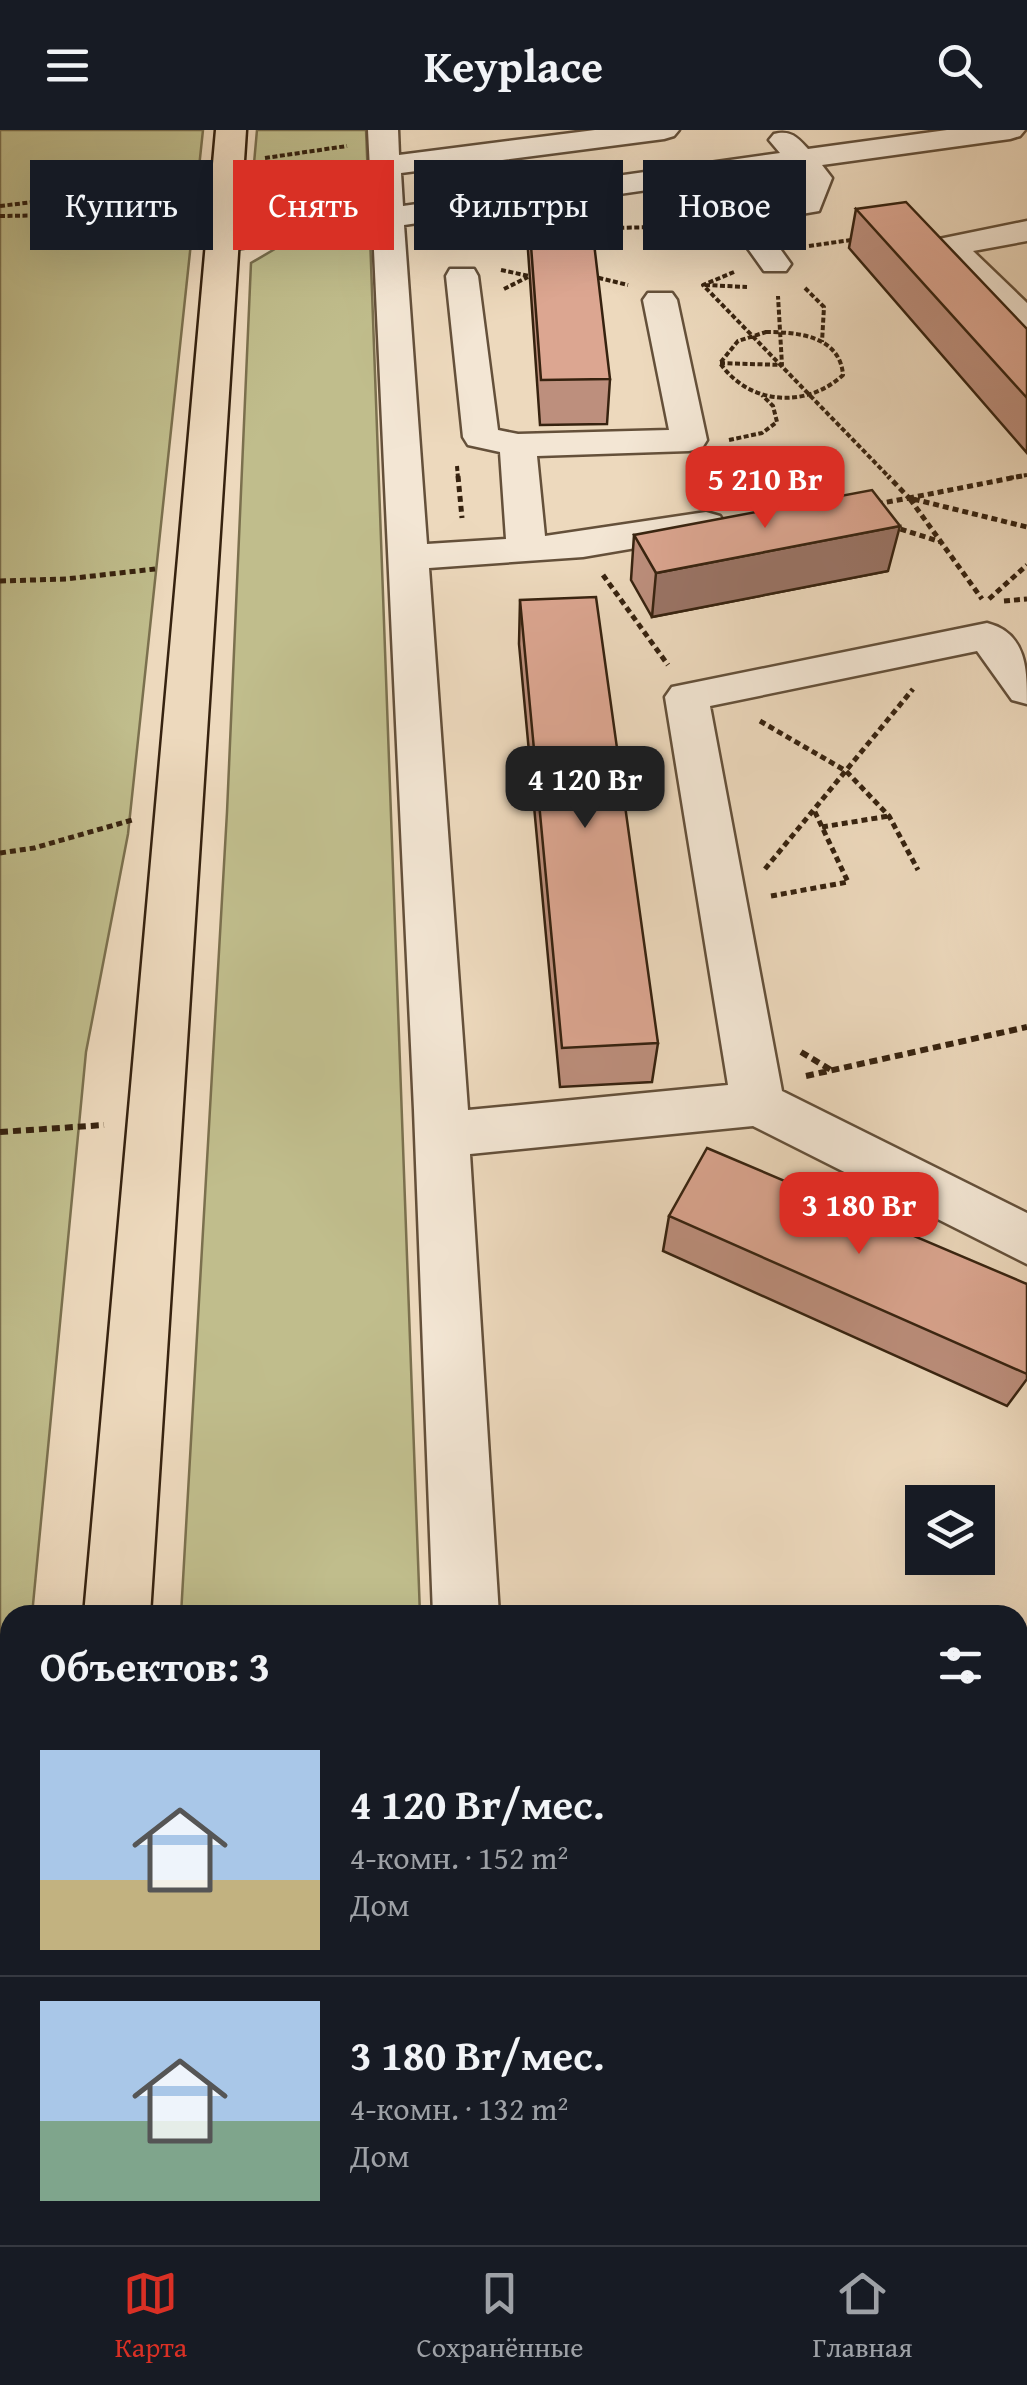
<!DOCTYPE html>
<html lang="ru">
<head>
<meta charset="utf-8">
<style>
  :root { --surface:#171b24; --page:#242831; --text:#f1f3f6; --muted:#9ea1a6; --line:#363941; --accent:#d93025 }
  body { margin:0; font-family:"Gentium Book Plus",serif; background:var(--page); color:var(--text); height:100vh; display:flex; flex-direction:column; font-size:38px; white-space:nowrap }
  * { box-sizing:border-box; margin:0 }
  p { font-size:32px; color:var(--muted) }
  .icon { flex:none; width:55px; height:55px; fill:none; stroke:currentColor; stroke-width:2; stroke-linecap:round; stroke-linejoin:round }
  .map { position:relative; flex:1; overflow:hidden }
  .details { position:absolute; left:0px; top:1475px; width:1028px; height:640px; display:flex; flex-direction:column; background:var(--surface); border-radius:30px 30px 0 0; box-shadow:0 10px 40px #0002 }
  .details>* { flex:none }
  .guide { position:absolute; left:30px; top:30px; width:968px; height:90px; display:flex; gap:20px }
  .fabs { position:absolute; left:905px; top:1355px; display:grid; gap:20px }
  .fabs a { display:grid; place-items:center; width:90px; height:90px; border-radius:0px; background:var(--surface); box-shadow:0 10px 40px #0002; font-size:50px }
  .price { position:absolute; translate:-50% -85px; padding:0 22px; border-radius:20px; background:var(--accent); color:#fff; font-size:32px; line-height:65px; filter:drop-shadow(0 2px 5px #0008) }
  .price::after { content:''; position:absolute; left:50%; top:60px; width:30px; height:22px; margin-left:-15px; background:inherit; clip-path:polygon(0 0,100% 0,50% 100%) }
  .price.current { background:#222; color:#fff }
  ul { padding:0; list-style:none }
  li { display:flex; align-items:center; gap:30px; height:250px; padding:0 40px }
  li+li { border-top:2px solid var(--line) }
  li span { display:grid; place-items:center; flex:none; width:280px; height:200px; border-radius:0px; color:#555 }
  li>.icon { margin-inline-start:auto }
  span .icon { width:120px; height:120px; fill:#fffc; stroke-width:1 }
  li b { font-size:42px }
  h2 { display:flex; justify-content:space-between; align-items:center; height:120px; padding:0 40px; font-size:42px }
  .chip { padding:0 35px; border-radius:0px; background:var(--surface); box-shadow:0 10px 40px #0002; font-size:35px; line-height:90px }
  .chip.current { background:var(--accent); color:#fff }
  header { display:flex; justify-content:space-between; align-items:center; height:130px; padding:0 40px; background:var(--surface); font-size:45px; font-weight:700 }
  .menu { display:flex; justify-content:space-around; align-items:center; height:140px; border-top:2px solid var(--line); background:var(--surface); font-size:28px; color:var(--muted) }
  .menu a { display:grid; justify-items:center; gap:5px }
  .menu .current { color:var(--accent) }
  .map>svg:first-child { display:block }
  .green { fill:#c0bd8c; stroke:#7b704e; stroke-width:2.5 }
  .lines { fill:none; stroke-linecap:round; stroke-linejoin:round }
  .minor-casing { stroke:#64503a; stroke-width:5 }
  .highway-casing { stroke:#36220f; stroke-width:5 }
  .path-far3 { stroke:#36220f; stroke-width:4; stroke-dasharray:5 2.5; stroke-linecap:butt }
  .path-far2 { stroke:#36220f; stroke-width:5; stroke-dasharray:6 4; stroke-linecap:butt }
  .path-far1 { stroke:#36220f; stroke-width:6; stroke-dasharray:8 5; stroke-linecap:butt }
  .path { stroke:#36220f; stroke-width:8; stroke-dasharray:10 6; stroke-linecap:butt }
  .minor { fill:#f3e6d4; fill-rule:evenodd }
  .highway { fill:#edd9bd; fill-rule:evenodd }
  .wall { fill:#bd8f7d; stroke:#36220f; stroke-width:2.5 }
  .shaded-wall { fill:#9a7466; stroke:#36220f; stroke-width:2.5 }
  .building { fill:#dca691; stroke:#36220f; stroke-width:2.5 }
</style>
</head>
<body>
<header><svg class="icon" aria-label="menu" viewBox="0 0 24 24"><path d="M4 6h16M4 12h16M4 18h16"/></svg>Keyplace<svg class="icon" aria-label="search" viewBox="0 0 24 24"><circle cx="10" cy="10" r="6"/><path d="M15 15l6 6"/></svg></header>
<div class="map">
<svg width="1027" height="2115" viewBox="0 0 1027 2115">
  <rect width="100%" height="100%" fill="#edd9bd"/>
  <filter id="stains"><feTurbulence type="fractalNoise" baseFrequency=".002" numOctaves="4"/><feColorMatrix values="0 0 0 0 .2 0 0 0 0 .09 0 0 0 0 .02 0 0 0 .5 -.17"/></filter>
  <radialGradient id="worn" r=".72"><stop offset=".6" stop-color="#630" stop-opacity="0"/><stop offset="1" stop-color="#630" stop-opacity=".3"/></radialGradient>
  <path class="green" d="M 0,0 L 203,0 L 128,704 L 86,922 L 32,1485 L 10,1485 L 10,1713 L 0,1776 Z
    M 257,0 L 366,0 L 369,73 L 336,85 L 265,92 L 250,78 Z
    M 370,106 L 420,1485 L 181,1485 L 227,682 L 251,133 L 280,116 Z
    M 152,2105 L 443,2105 L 443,2115 L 151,2115 Z"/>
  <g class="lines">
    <g class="minor-casing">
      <path id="minor" d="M 368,0 L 398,0 L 399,25 L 595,0 L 679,0 L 674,6 L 664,9 L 401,43 L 403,76 L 780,23 L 769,10 L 774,4 C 791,0 797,7 808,19 L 947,0 L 1025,0 L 1020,6 L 1010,9 L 822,35 L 832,48 L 819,81 L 760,91 L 791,134 L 786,141 L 764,141 L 724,85 L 729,78 L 795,67 L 801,49 L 793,39 L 404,95 L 427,414 L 506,409 L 500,322 L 468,315 L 463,307 L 446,146 L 450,139 L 474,139 L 478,146 L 498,300 L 518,304 L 669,300 L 643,170 L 648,163 L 672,163 L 677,170 L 707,310 L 702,318 L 689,321 L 537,326 L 545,406 L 706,382 L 720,386 L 725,394 L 720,402 L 706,406 L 583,427 L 429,438 L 468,980 L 728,955 L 665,567 L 672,557 L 987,493 C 1027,503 1027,540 1027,574 L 1012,570 L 977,521 L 710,576 L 782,961 L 1027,1083 L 1027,1134 L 753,996 L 470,1024 L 499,1485 L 433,1485 L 414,980 L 373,99 L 221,121 L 210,118 L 205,111 L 210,104 L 221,101 L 372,80 Z
        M 1027,91 L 1027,111 L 973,121 L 1027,173 L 1027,202 L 1015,199 L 934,116 L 939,109 Z
        M 1018,2068 L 1027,2072 L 1027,2115 L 971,2115 L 970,2105 L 1018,2105 Z
        M 457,2105 L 537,2105 L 537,2115 L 457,2115 Z"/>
    </g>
    <g class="highway-casing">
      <path id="highway" d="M 216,0 L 246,0 L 150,1485 L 84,1485 Z
        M 32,2105 L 112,2105 L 111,2115 L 31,2115 Z"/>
    </g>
    <path class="path-far3" d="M 265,28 L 347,16
      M 0,76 L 93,65 L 189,42
      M 0,86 L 124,84 L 184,88
      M 654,87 L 702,87
      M 598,92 L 612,98 L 657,97 L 654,85
      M 809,116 L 858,109
      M 501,140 L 529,146
      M 734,142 L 703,155 L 890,348
      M 591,146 L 628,155
      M 705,155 L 747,157
      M 805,158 L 824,177 L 822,212
      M 504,159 L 528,147
      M 766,202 C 798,202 840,206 843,245 C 806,279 749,275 720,233 L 738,211 Z
      M 720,233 L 782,235 L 778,166
      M 729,310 L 762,303 L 777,292 L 773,276 L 762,265
      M 457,336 L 458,348
      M 1009,348 L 1027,345"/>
    <path class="path-far2" d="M 458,346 L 462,388
      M 1022,346 L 909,368 L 1027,397
      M 910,369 L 982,469
      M 877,374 L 909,368 L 888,346
      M 891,396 L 941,412
      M 603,445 L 668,535
      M 0,451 L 66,449 L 155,439
      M 989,469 L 1027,435
      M 1004,471 L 1027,469
      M 760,591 L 846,641 L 889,686 L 918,740
      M 822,697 L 889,686
      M 0,723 L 34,718 L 132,690
      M 765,739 L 913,559
      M 771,766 L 848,752 L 814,680"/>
    <path class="path-far1" d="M 801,922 L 831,940
      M 806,946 L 1027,897
      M 0,1002 L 104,995"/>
    <path class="path" d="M 1018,1680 L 1027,1679
      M 0,1790 L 10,1788
      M 1018,1869 L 1027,1876"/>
    <use href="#minor" class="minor"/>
    <use href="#highway" class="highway"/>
  </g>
  <path class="wall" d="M 527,62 L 610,249 L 607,294 L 540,295 L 527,106 Z
    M 856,79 L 1027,199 L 1027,323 L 849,118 Z
    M 634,405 L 888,441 L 652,487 L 631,450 Z
    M 520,470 L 658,913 L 652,952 L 560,957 L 519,514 Z
    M 669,1086 L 1027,1154 L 1027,1249 L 1007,1276 L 663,1121 Z
    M 696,2105 L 847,2105 L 849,2115 L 698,2115 Z"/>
  <path class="shaded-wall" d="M 900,396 L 888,441 L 652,487 L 656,443 Z"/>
  <path class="building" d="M 527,62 L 588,62 L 610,249 L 541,250 Z
    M 906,72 L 1027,199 L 1027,268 L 856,79 Z
    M 872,360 L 900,396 L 656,443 L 634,405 Z
    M 596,467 L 658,913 L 562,918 L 520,470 Z
    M 707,1018 L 1027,1154 L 1027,1244 L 669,1086 Z
    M 706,2105 L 847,2105 L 849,2115 L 708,2115 Z"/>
  <rect width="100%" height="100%" filter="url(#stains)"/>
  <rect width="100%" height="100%" fill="url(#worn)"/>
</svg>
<div class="fabs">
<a><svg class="icon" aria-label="layers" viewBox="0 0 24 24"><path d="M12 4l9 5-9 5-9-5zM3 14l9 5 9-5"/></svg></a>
</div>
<b class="price" style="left:765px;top:401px">5 210 Br</b>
<b class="price current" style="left:585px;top:701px">4 120 Br</b>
<b class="price" style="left:859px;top:1127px">3 180 Br</b>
<div class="guide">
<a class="chip">Купить</a>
<a class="chip current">Снять</a>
<a class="chip">Фильтры</a>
<a class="chip">Новое</a>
</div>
<section class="details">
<h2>Объектов: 3<svg class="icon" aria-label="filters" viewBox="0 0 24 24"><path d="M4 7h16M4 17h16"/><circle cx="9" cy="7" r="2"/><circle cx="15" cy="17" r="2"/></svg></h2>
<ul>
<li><span style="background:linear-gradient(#a9c7e8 65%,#c2b280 0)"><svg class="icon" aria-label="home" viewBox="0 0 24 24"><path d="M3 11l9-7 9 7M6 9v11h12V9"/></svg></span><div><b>4 120 Br/мес.</b><p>4-комн. · 152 m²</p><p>Дом</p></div></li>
<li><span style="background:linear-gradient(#a9c7e8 60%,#7fa58c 0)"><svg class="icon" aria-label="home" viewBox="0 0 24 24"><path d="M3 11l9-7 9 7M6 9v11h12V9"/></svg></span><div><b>3 180 Br/мес.</b><p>4-комн. · 132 m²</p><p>Дом</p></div></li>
</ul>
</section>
</div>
<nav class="menu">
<a class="current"><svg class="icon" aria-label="map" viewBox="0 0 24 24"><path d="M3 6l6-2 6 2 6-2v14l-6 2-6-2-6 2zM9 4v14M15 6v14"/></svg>Карта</a>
<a><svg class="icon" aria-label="saved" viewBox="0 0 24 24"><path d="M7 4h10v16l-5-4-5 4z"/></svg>Сохранённые</a>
<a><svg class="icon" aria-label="home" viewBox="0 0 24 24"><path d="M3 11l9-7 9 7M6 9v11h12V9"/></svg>Главная</a>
</nav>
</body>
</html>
